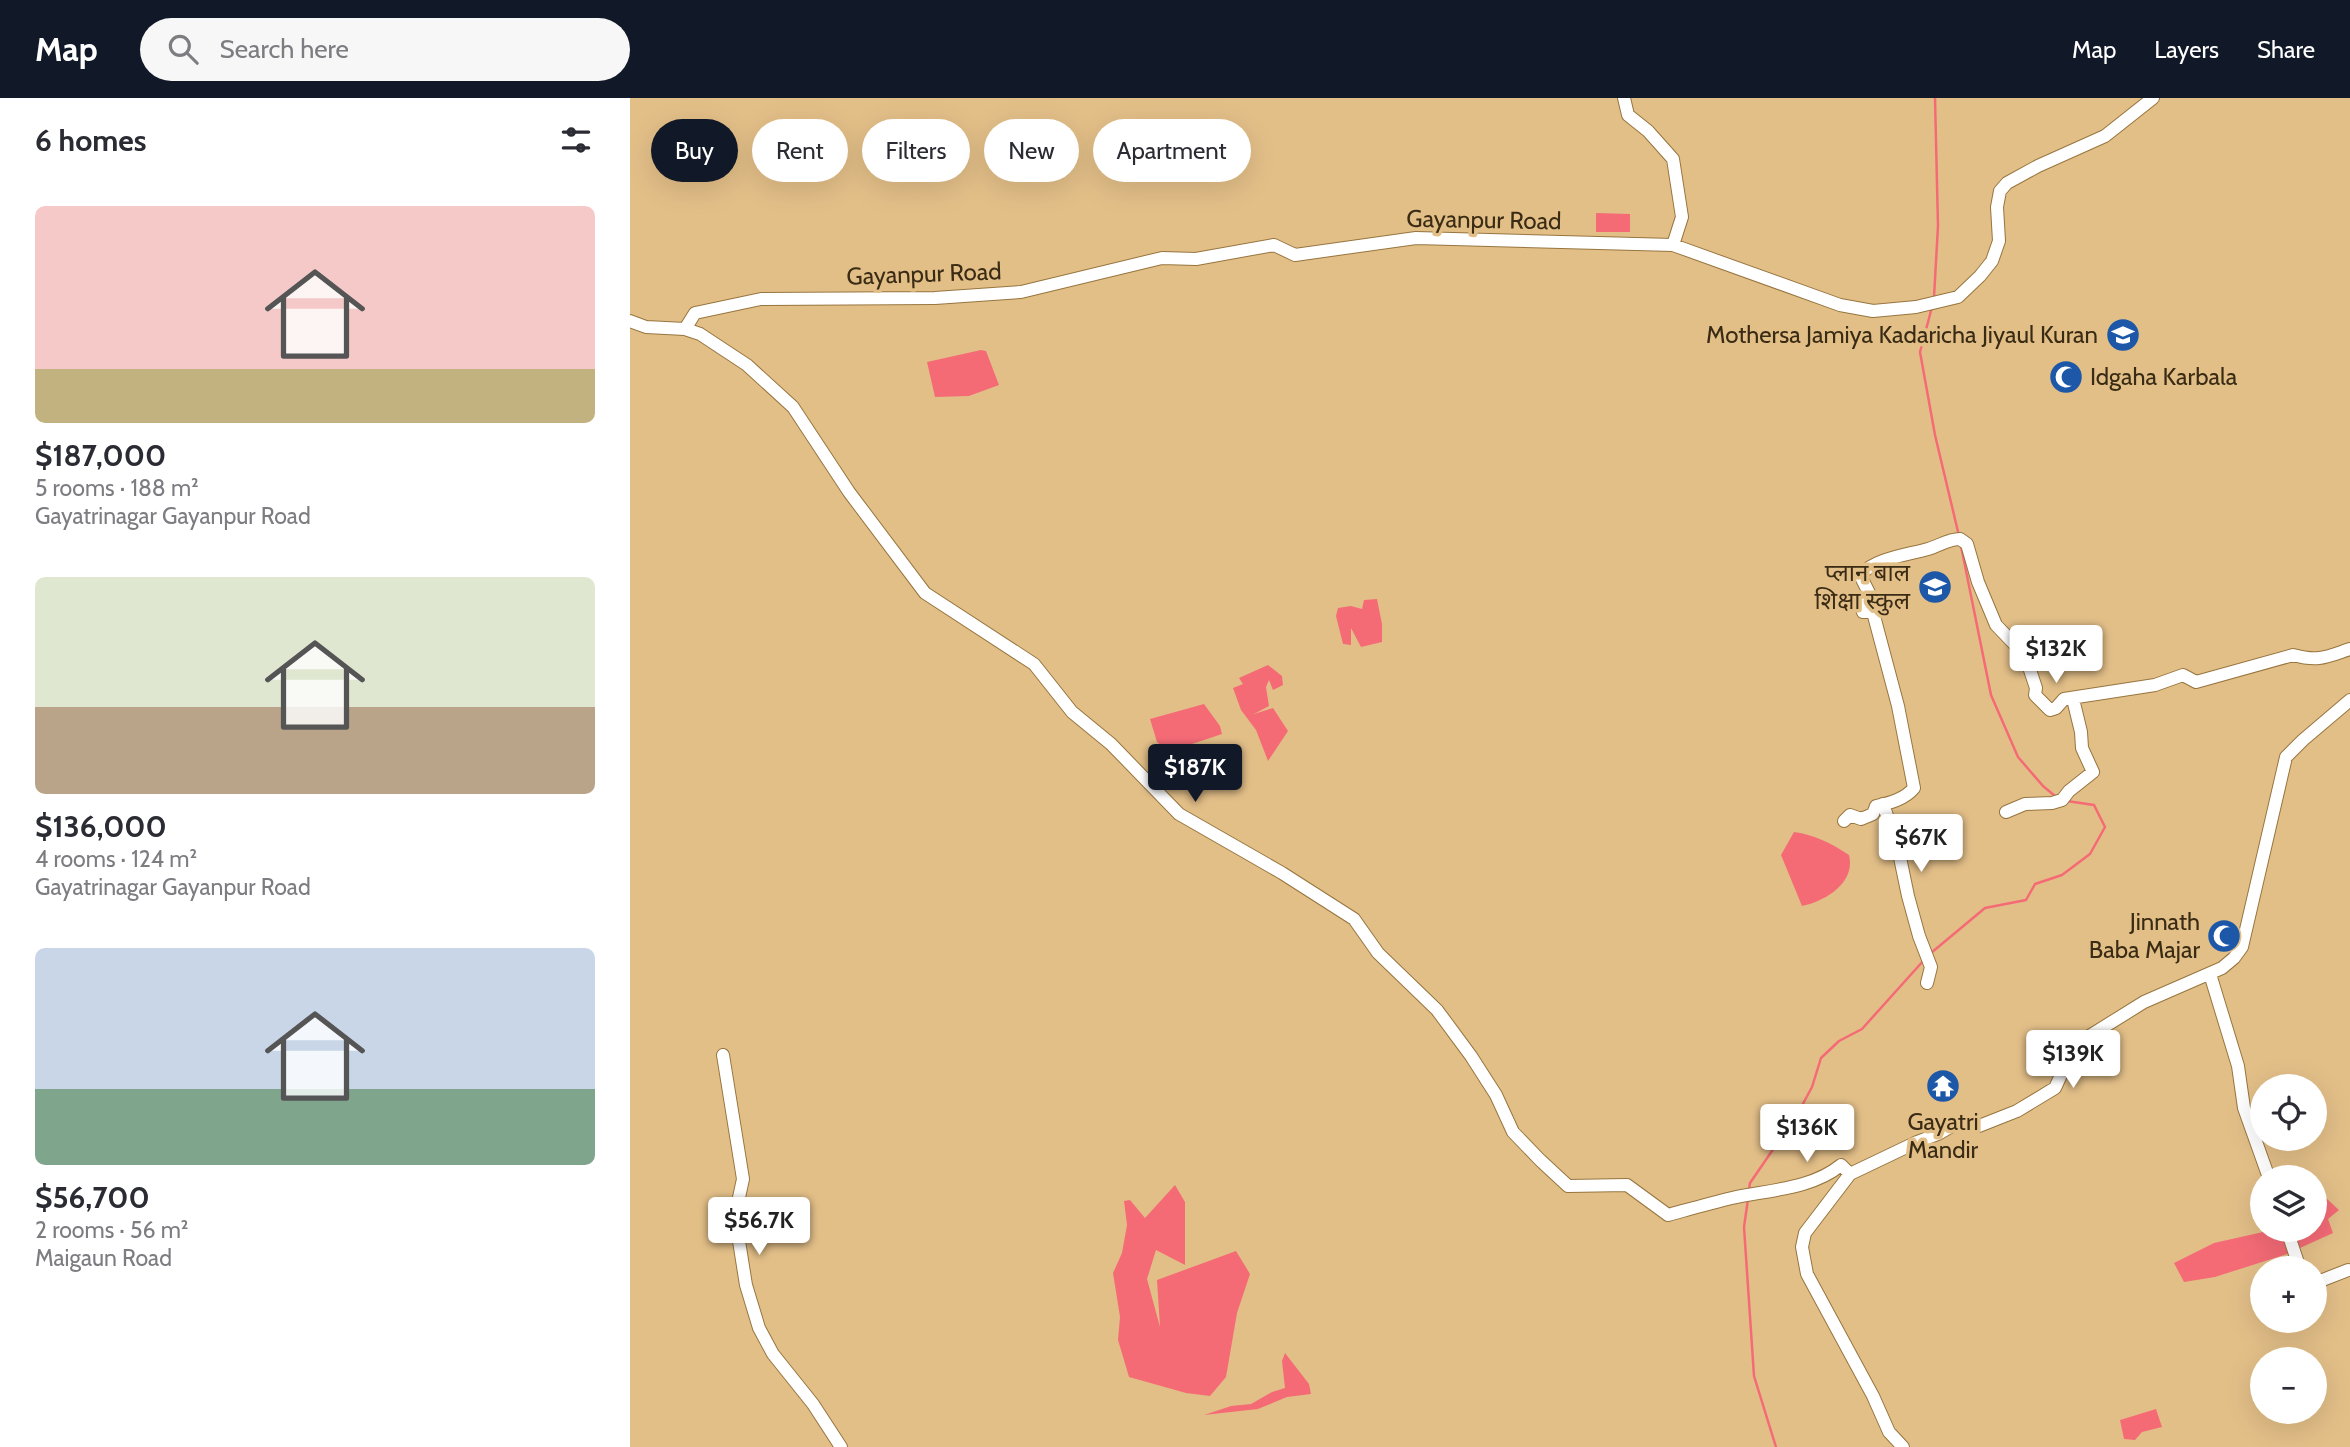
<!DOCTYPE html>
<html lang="en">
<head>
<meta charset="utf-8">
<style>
  :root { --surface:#fff; --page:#f7f7f7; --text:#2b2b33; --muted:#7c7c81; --accent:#111827 }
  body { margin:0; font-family:Cabin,"Noto Sans Devanagari",sans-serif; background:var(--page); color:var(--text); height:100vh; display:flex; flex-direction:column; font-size:26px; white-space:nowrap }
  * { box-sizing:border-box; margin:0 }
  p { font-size:23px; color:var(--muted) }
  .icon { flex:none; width:38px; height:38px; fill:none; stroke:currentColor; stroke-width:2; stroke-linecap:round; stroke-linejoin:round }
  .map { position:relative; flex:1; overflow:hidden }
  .details { display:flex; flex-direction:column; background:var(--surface); width:630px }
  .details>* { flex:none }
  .banner { position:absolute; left:21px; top:21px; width:665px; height:63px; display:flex; gap:14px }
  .controls { position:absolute; left:1620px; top:976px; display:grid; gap:14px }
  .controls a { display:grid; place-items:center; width:77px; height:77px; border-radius:50%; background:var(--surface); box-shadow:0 7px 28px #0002; font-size:35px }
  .price { position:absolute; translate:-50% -60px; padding:0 16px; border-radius:7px; background:#fff; color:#222; font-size:23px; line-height:46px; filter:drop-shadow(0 2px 4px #0008) }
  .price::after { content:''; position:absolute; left:50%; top:42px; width:21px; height:16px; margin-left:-10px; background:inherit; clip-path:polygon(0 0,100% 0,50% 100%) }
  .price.active { background:var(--accent); color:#fff }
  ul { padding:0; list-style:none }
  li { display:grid; align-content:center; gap:14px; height:371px; padding:0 35px }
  li span { display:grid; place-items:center; height:217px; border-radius:10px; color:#555 }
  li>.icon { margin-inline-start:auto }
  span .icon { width:126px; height:126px; fill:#fffc; stroke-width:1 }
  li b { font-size:30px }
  h2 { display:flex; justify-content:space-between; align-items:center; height:84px; padding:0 35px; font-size:30px }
  .chip { padding:0 24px; border-radius:32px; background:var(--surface); box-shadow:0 7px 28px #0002; font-size:24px; line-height:63px }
  .chip.active { background:var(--accent); color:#fff }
  header { display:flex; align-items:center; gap:42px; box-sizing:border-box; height:98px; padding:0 35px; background:var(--accent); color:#fff }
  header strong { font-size:33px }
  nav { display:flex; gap:38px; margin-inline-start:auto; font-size:24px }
  .search { width:490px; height:63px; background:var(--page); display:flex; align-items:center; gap:18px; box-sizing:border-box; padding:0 24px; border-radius:38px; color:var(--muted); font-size:26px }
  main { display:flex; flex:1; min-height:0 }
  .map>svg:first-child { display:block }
  .water { fill:#f46b76 }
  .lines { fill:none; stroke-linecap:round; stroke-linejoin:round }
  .stream { stroke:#f46b76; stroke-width:2.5 }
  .minor-casing { stroke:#97753f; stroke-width:14 }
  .minor { stroke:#fff; stroke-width:12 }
  .labels { text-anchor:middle; stroke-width:7; stroke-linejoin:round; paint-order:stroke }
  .street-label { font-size:24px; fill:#392b14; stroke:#e3bf88 }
  .poi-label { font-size:24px; fill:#392b14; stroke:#e3bf88; text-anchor:end }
</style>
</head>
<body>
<header>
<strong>Map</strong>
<div class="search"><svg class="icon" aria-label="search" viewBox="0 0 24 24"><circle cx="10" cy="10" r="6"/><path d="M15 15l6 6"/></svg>Search here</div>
<nav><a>Map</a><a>Layers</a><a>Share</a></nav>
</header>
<main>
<section class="details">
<h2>6 homes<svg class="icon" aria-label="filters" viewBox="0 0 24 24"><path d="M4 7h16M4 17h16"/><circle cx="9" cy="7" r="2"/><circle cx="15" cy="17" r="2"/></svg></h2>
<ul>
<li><span style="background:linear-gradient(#f6c9c9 75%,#c2b280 0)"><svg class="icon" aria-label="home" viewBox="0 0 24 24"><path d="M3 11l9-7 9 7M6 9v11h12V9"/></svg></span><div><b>$187,000</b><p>5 rooms · 188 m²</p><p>Gayatrinagar Gayanpur Road</p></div></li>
<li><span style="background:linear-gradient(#dfe7d0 60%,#b9a48a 0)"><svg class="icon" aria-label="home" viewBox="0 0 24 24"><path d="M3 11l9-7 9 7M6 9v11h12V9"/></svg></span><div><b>$136,000</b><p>4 rooms · 124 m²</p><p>Gayatrinagar Gayanpur Road</p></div></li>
<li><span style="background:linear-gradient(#c9d6e8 65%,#7fa58c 0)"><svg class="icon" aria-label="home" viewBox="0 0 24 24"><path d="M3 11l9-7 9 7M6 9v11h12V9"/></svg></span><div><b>$56,700</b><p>2 rooms · 56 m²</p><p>Maigaun Road</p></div></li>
</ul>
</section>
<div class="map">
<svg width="1720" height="1349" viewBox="0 0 1720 1349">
  <rect width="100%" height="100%" fill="#e3bf88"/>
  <path class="water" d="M 966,115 L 1000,116 L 1000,134 L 966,134 Z
    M 351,252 L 356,253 L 369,287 L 339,298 L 305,299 L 297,264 Z
    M 747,501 L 752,526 L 752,544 L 731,549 L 721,530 L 721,547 L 713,546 L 706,518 L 708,510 L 721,508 L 732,511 L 734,502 Z
    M 638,567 L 652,578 L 653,587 L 643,592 L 639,582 L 636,589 L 639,608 L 624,616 L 643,610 L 658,633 L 638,663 L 626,632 L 611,612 L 603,590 L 613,586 L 609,580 Z
    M 574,606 L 590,628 L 592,636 L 562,646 L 536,652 L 527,644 L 520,621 Z
    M 1164,734 C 1185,737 1201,745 1219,757 C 1226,785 1195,803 1172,808 L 1151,757 Z
    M 545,1087 L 555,1104 L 555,1167 L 526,1152 L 517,1181 L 530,1229 L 527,1182 L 606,1153 L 620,1176 L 607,1215 L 596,1279 L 580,1298 L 556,1295 L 499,1279 L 488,1242 L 490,1219 L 483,1175 L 492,1155 L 497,1127 L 494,1103 L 500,1102 L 515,1120 Z
    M 1696,1100 L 1709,1112 L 1698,1121 L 1703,1135 L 1670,1150 L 1662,1132 L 1685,1132 L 1685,1108 Z
    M 1642,1132 L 1653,1132 L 1660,1155 L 1585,1179 L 1554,1184 L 1544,1165 L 1584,1145 Z
    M 655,1255 L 679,1286 L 681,1296 L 657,1299 L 628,1311 L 574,1317 L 601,1308 L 621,1306 L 642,1294 L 655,1290 L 652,1263 Z
    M 1526,1311 L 1532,1329 L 1512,1334 L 1505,1342 L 1494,1341 L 1490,1322 Z"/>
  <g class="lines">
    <path class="stream" d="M 1304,199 L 1308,128 L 1305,0
      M 1302,209 L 1290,254 L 1305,337 L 1329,438
      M 1331,448 L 1361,597 L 1388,659 L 1413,688 L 1425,698
      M 1301,855 L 1355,810 L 1396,802 L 1405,786 L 1432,777 L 1460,756 L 1475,729 L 1464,707 L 1437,703
      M 1119,1091 L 1120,1085 L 1168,1015 L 1182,989 L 1191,960 L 1209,943 L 1232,931 L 1294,862
      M 1118,1101 L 1114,1129 L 1124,1278 L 1146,1349"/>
    <g class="minor-casing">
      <path id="minor" d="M 994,0 L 998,17 L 1018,33 L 1043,61 L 1052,119 L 1043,147
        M 0,223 L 16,229 L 55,231 L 65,215 L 131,201 L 305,200 L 391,194 L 532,160 L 566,161 L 644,147 L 665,157 L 786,140 L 1043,147 L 1210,207 L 1243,213 L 1286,209 L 1328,199 L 1350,178 L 1362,163 L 1369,143 L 1367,109 L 1370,93 L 1377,85 L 1408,68 L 1475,38 L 1523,0
        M 55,231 L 70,236 L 117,267 L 163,309 L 219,394 L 295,495 L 404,566 L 442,614 L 481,646 L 549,716 L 652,775 L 724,821 L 748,855 L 807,912 L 841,958 L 866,997 L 883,1034 L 910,1062 L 938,1088 L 997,1087 L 1038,1117 C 1060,1111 1081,1105 1102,1100 C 1138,1092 1182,1091 1211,1067 L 1220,1076
        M 1253,706 L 1268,750 L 1278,798 L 1289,838 L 1301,869 L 1297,885
        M 1376,714 L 1395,706 L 1422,705 L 1432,702 L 1439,693 L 1463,674 L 1452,650 L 1451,634 L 1443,601
        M 1214,723 L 1220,717 L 1231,721 L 1243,716 L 1246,708 C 1260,705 1275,701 1284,690 L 1268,608 L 1244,518 L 1242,514 L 1233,514 L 1230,505 L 1238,503 L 1241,499 L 1230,477 C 1246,460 1277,457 1298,451 C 1309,448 1318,441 1330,441 L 1337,446 L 1348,484 L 1366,527 L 1390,552 L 1398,566 L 1406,590 L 1405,597 L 1420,612 L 1426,610 L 1434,601 L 1525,587 L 1553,577 L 1566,584 L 1663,557 C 1689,564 1696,559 1720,551
        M 1580,876 L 1608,968 L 1614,1010 L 1639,1080
        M 93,957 L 113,1081 L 105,1118 L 116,1187 L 129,1230 L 143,1256 L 183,1306 L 211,1349
        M 1657,1132 L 1670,1171
        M 1685,1185 L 1718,1172
        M 1273,1349 L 1259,1334 L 1243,1298 L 1177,1176 L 1172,1149 L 1175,1135 L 1220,1076 L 1287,1044 L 1308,1036 L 1329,1024 L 1349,1028 L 1387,1013 L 1425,990 L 1437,964 L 1453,942 L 1514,904 L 1592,870 L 1604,860 L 1612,849 L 1656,659 L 1673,642 L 1720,602"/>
    </g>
    <use href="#minor" class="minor"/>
  </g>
  <defs>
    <g id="school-disc" transform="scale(1.75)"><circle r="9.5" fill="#1c57a8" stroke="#e3bf88"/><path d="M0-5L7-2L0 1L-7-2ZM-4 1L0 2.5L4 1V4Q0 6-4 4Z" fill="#fff"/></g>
    <g id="mosque-disc" transform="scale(1.75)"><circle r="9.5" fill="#1c57a8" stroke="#e3bf88"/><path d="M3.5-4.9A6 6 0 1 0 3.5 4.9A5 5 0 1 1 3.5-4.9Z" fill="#fff"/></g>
    <g id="temple-disc" transform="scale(1.75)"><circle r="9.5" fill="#1c57a8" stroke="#e3bf88"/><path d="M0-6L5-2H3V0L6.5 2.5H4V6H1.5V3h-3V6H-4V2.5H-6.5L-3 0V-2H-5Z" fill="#fff"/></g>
  </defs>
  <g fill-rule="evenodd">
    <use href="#school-disc" x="1493" y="237"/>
    <use href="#mosque-disc" x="1436" y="279"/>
    <use href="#school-disc" x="1305" y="489"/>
    <use href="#mosque-disc" x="1594" y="838"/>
    <use href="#temple-disc" x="1313" y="988"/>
  </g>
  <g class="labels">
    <g class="street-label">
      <text transform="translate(854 122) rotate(1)" y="8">Gayanpur Road</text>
      <text transform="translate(294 176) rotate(-2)" y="8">Gayanpur Road</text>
    </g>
    <g class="poi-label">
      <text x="1468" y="245">Mothersa Jamiya Kadaricha Jiyaul Kuran</text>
      <text x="1460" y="287" text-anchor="start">Idgaha Karbala</text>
      <text x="1280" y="483">प्लान बाल<tspan x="1280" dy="28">शिक्षा स्कुल</tspan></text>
      <text x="1570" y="832">Jinnath<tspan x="1570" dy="28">Baba Majar</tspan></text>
      <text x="1313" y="1032" text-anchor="middle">Gayatri<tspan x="1313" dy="28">Mandir</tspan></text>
    </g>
  </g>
</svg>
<div class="controls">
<a><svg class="icon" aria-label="locate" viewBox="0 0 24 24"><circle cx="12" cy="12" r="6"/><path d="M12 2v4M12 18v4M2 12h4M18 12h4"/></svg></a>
<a><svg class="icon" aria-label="layers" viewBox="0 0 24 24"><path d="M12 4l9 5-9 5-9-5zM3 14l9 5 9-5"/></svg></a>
<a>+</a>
<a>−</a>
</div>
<b class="price" style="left:1426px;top:587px">$132K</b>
<b class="price active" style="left:565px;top:706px">$187K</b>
<b class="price" style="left:1291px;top:776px">$67K</b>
<b class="price" style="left:1443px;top:992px">$139K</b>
<b class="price" style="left:1177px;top:1066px">$136K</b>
<b class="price" style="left:129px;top:1159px">$56.7K</b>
<div class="banner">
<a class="chip active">Buy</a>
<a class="chip">Rent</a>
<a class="chip">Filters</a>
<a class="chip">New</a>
<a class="chip">Apartment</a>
</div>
</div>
</main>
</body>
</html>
